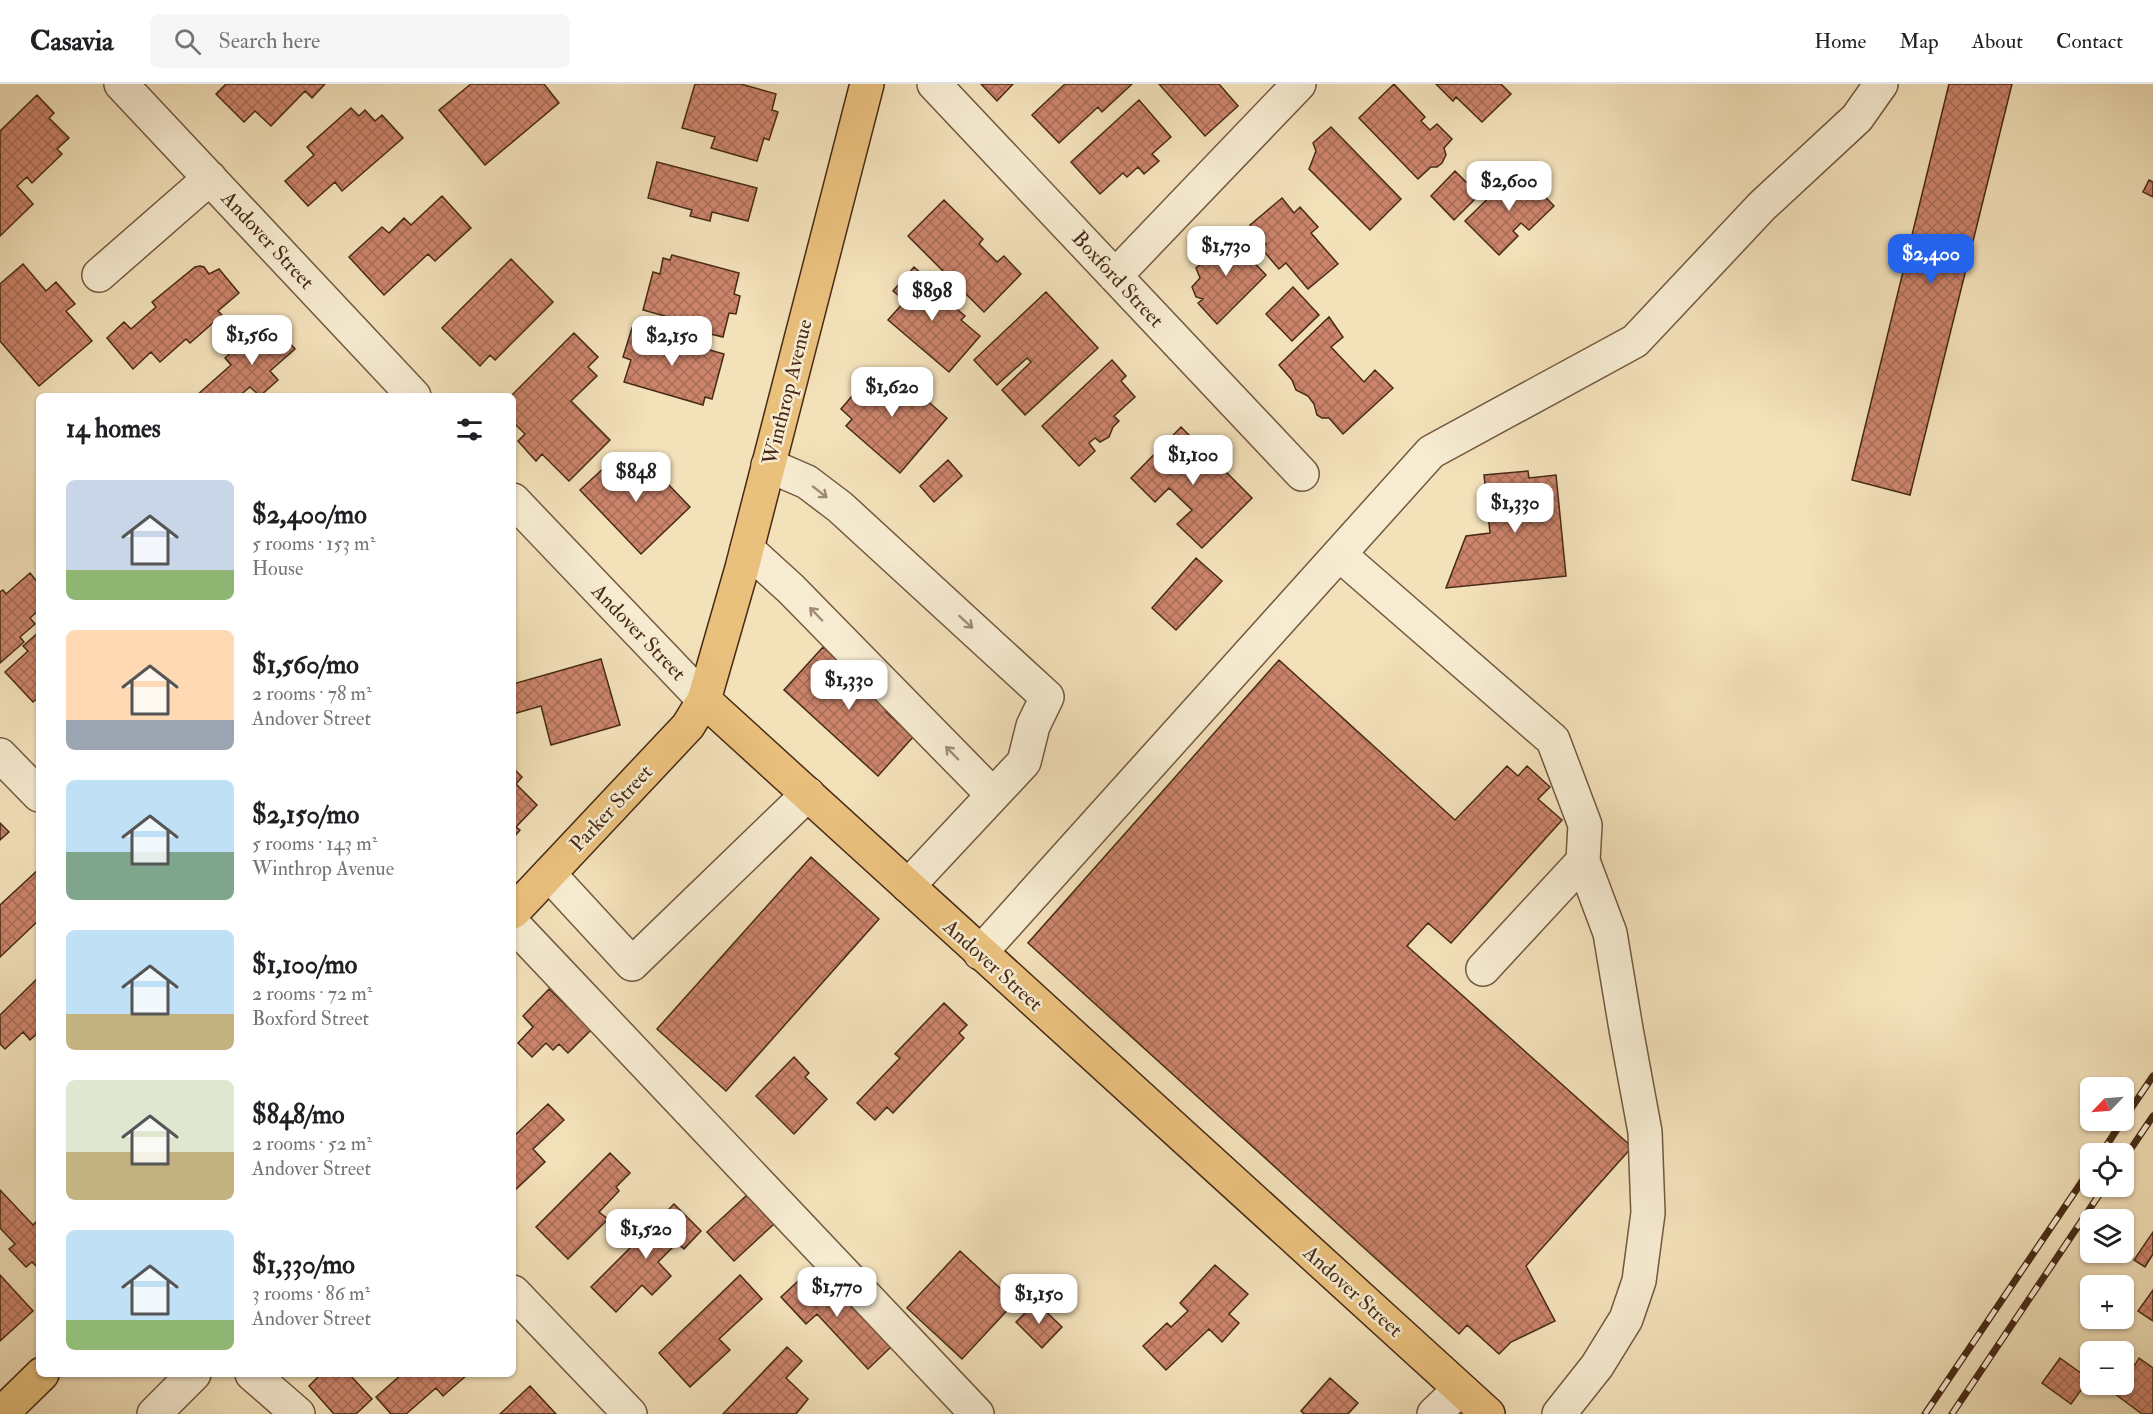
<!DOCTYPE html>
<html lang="en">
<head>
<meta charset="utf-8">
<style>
  :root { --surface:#fff; --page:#f6f6f6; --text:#202124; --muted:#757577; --line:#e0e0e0; --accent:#2563eb }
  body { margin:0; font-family:"IM FELL Double Pica",serif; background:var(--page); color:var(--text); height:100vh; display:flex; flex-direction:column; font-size:22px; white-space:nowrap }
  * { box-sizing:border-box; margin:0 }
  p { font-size:20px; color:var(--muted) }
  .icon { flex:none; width:33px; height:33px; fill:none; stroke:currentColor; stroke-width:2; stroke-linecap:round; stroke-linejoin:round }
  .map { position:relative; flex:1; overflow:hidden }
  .side { position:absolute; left:36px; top:309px; width:480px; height:984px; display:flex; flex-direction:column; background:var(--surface); border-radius:9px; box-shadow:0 2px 4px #0004 }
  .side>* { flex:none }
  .needle { width:39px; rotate:245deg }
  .controls { position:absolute; left:2080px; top:993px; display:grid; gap:12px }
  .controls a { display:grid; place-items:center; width:54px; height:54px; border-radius:9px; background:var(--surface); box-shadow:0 2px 4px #0004; font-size:30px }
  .price { position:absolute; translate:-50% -51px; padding:0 14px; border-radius:12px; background:#fff; color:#222; font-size:20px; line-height:39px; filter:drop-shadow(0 2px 3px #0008) }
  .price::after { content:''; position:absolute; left:50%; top:36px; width:18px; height:14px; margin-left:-9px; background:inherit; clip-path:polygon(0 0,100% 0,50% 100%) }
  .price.active { background:var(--accent); color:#fff }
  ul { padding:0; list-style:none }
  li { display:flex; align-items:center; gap:18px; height:150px; padding:0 30px }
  li span { display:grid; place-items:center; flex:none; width:168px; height:120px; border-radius:9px; color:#555 }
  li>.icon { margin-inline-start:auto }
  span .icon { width:72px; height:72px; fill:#fffc; stroke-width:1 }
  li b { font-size:26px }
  h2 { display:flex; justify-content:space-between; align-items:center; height:72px; padding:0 30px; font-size:26px }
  header { display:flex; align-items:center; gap:36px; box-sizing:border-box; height:84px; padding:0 30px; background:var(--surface); border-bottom:2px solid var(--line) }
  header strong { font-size:28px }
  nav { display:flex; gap:33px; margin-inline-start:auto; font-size:21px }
  .search { width:420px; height:54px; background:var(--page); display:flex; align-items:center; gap:15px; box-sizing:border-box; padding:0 21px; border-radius:9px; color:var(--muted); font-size:22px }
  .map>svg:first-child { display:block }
  .building { fill:url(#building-cross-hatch); stroke:#472a16; stroke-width:1.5 }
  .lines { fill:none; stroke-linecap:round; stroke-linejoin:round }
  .minor-casing { stroke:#72583f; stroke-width:36 }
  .major-casing { stroke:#472a16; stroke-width:36 }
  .minor { stroke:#f7ecd2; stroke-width:33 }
  .major { stroke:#eac07d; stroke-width:33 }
  .rail-casing { stroke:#472a16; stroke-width:7 }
  .rail { stroke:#f7ecd2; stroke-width:4.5; stroke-dasharray:14; stroke-linecap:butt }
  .oneway { stroke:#9f8b74 }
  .labels { text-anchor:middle; stroke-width:5; stroke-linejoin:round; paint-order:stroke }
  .street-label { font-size:21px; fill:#472a16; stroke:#f7ecd2 }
</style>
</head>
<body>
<header>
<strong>Casavia</strong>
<div class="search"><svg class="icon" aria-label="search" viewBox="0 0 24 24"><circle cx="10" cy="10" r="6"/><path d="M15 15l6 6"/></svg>Search here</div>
<nav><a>Home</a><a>Map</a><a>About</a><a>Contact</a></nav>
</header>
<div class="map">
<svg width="2153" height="1330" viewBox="0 0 2153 1330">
  <defs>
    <pattern id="building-cross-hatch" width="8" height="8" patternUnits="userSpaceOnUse" patternTransform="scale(1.5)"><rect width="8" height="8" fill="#cc846b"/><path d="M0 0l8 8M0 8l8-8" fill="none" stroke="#a76c57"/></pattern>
  </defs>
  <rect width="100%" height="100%" fill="#f3e1ba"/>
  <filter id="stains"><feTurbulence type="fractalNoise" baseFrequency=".00333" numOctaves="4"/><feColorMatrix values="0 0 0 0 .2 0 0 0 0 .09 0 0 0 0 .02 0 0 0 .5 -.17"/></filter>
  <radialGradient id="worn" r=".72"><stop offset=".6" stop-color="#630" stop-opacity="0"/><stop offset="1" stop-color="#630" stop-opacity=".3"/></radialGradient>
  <path class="building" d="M 226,0 L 225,0 L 325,0 L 312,14 L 305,7 L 271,42 L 255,27 L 244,38 L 216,10 Z
    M 471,0 L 544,0 L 559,19 L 485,81 L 439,26 Z
    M 695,0 L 741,0 L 776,10 L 772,26 L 778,28 L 769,56 L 764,54 L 757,77 L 711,64 L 715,53 L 682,44 Z
    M 981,0 L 1013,0 L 997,17 Z
    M 1065,0 L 1132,0 L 1102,28 L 1098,23 L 1059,59 L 1032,31 Z
    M 1159,0 L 1219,0 L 1238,22 L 1205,52 Z
    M 1394,0 L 1425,33 L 1421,37 L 1430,46 L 1437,40 L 1452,55 L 1444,64 L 1446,71 L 1442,79 L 1437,83 L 1431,83 L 1418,95 L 1359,34 Z
    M 1436,0 L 1501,0 L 1511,10 L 1482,38 L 1456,13 L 1453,17 Z
    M 1949,0 L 2012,0 L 1910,411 L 1852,396 Z
    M 37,11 L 54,29 L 49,34 L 69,54 L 57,65 L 62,70 L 32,99 L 27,93 L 17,102 L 33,120 L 0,152 L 0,47 Z
    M 1139,16 L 1171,53 L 1152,70 L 1159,77 L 1144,90 L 1138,83 L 1127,93 L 1123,89 L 1100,110 L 1071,78 Z
    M 351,24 L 359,32 L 365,26 L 375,37 L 382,31 L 403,54 L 342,107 L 335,98 L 308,122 L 285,97 L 314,71 L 307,63 Z
    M 1331,43 L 1401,115 L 1370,146 L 1309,85 L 1316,67 L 1313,59 Z
    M 657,78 L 757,104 L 748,137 L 712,128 L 710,137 L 690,132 L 692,126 L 648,114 Z
    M 1518,85 L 1554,122 L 1529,146 L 1521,139 L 1513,147 L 1518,152 L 1499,171 L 1465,137 Z
    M 1455,87 L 1479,111 L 1454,136 L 1431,112 Z
    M 2149,96 L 2153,98 L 2153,113 L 2143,108 Z
    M 442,112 L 471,144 L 435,177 L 428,170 L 384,211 L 349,173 L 382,143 L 389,149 L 404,134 L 411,141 Z
    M 1282,114 L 1294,129 L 1300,123 L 1318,143 L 1311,149 L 1338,180 L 1308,205 L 1286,179 L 1279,185 L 1261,164 L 1266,160 L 1250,141 Z
    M 944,116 L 983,155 L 979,160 L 997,178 L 1004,172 L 1021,190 L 984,228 L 908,152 Z
    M 1234,145 L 1249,162 L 1243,167 L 1266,191 L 1217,240 L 1198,219 L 1203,215 L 1196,213 L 1192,203 L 1200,194 L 1196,184 L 1214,170 L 1211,164 Z
    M 672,171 L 739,189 L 734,210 L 740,212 L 736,230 L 729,229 L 723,253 L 670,240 L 672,234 L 643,226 L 653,188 L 660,190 L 663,174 L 670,176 Z
    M 511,175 L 553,218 L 495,276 L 490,271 L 480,282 L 442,244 Z
    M 23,180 L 46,207 L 56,198 L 75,220 L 66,227 L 92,257 L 39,302 L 0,257 L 0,200 Z
    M 200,182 L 204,183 L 209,190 L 219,185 L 239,209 L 218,227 L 222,231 L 190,259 L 186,255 L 160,278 L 151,268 L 133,285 L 107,254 L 124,238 L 131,245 L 156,223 L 152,218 L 195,183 Z
    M 914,183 L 937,203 L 931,210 L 942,220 L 946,216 L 965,232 L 961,236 L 980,252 L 949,288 L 888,236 L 905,217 L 893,207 Z
    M 1293,203 L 1319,231 L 1292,257 L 1266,230 Z
    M 1046,208 L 1098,264 L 1025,331 L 1002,306 L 1031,278 L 1027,274 L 997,301 L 974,276 Z
    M 1329,233 L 1343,253 L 1331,263 L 1364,298 L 1375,286 L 1393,304 L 1343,350 L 1329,334 L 1322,334 L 1317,331 L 1314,320 L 1308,312 L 1296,306 L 1292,296 L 1279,281 Z
    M 273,240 L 295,265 L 270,287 L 278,296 L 260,312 L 250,303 L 239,312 L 196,312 L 231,281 L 225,274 L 243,258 L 247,263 Z
    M 632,244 L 724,270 L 712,315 L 705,313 L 703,321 L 624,298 L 631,276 L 623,273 Z
    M 574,249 L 598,273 L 588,283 L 597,292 L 571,317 L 610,356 L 569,397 L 542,370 L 536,377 L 518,357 L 525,350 L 513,338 L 513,312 L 511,312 Z
    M 1112,276 L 1126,292 L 1121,297 L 1135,313 L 1114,332 L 1119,337 L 1113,343 L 1109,353 L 1100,358 L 1095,354 L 1089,359 L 1095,367 L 1079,382 L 1042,342 Z
    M 876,284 L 887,293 L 893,287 L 947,334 L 900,389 L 846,342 L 852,335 L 841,325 Z
    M 1181,343 L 1252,414 L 1202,464 L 1177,440 L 1192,426 L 1169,404 L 1155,418 L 1131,394 Z
    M 643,374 L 690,423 L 641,470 L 580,406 L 607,381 L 621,396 Z
    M 948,376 L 962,392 L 934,418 L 920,402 Z
    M 1528,387 L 1529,394 L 1556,391 L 1566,492 L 1446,504 L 1466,452 L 1490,449 L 1484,391 Z
    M 1196,474 L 1222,497 L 1176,546 L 1152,524 Z
    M 30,489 L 39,500 L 39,526 L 30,534 L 35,540 L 20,553 L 24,558 L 0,579 L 0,508 L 3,506 L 6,510 Z
    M 39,548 L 39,613 L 33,618 L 5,588 L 28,567 L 23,562 Z
    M 823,563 L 890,624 L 886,628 L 913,653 L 878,692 L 784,606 Z
    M 601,575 L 620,641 L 551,661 L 541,622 L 513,630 L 513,600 Z
    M 1279,576 L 1455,736 L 1507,682 L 1518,692 L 1527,682 L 1550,703 L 1538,715 L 1562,736 L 1451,859 L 1428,839 L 1407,862 L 1632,1063 L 1526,1182 L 1555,1237 L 1511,1258 L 1499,1270 L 1467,1241 L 1459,1250 L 1028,859 Z
    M 513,684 L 522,693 L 516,700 L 537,721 L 516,743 L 520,746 L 513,754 Z
    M 0,739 L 9,748 L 0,756 Z
    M 811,773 L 879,835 L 726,1007 L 657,945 Z
    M 39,785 L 39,836 L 0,873 L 0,821 Z
    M 39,893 L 39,948 L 30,956 L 23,948 L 5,965 L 0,960 L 0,931 Z
    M 549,905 L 591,946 L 568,969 L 559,960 L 553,966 L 546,959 L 532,973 L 518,959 L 533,943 L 523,932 Z
    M 944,919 L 967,941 L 959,949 L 964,954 L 893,1029 L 887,1023 L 875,1036 L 857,1019 L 900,974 L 895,970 Z
    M 794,973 L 809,989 L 805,993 L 827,1015 L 794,1050 L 756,1012 Z
    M 548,1020 L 564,1036 L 533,1065 L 545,1078 L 513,1108 L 513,1053 Z
    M 610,1069 L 630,1089 L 616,1103 L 619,1107 L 599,1128 L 608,1135 L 568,1175 L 536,1143 Z
    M 0,1106 L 33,1141 L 39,1135 L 39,1185 L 32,1178 L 26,1183 L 9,1165 L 15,1160 L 0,1144 Z
    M 747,1111 L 754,1118 L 769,1124 L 763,1129 L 774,1140 L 734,1177 L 707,1148 Z
    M 674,1120 L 701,1147 L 684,1165 L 677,1159 L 658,1178 L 671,1192 L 652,1211 L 642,1201 L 616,1228 L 591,1203 Z
    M 2153,1148 L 2153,1170 L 2145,1183 L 2134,1176 Z
    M 960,1167 L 1015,1218 L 962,1275 L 907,1224 Z
    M 1215,1181 L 1248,1210 L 1229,1230 L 1239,1239 L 1222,1258 L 1209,1245 L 1166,1286 L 1143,1262 L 1167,1239 L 1171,1243 L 1188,1227 L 1180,1219 Z
    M 809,1187 L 834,1214 L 841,1208 L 892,1262 L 868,1285 L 817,1230 L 806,1240 L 781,1213 Z
    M 0,1191 L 33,1227 L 0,1257 Z
    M 740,1191 L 762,1215 L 719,1255 L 730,1266 L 690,1303 L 659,1269 Z
    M 2153,1206 L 2153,1237 L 2138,1227 Z
    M 1036,1218 L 1062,1243 L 1042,1264 L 1016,1238 Z
    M 787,1263 L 802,1277 L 786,1294 L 808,1315 L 796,1330 L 723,1330 Z
    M 2124,1273 L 2135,1281 L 2139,1274 L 2153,1284 L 2153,1330 L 2142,1330 L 2115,1310 L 2124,1300 Z
    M 2060,1274 L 2089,1295 L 2071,1320 L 2042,1299 Z
    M 321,1290 L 349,1290 L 372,1315 L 356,1330 L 334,1330 L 309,1302 Z
    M 402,1290 L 468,1290 L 443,1312 L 436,1304 L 406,1330 L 391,1330 L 376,1313 Z
    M 1330,1294 L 1358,1319 L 1348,1330 L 1304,1330 L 1301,1327 Z
    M 530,1302 L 556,1330 L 500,1330 Z"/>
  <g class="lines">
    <g class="minor-casing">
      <path id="minor" d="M 121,0 L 414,312
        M 934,0 L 1302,390
        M 99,191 L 210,94
        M 1115,192 L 1299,0
        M 768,381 L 807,398 L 840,423 L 1047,613 L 1033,642 L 1024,678 L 908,802
        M 513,416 L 704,616
        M 747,465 L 791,505 L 993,711
        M 1339,470 L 1553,656 L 1585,741 L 1583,777 L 1483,885
        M 0,671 L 39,711
        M 549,790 L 632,880 L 808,710
        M 513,840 L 977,1330
        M 980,869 L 1431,368 L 1635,257 L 1762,122 L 1857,34 L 1881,0
        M 513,1208 L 630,1330
        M 252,1290 L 298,1330
        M 154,1330 L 194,1290
        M 1434,1330 L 1460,1305
        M 1559,1330 L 1597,1282 L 1626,1235 L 1639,1197 L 1648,1129 L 1645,1048 L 1626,945 L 1610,849 L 1583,777"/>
    </g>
    <g class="major-casing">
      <path id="major" d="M 704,616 L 1488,1330
        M 513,828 L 688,642 L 704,616 L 742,484 L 867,0
        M 1,1330 L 42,1290"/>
    </g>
    <use href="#minor" class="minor"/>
    <use href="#major" class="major"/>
    <g class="rail-casing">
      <path id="rail" d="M 2124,1035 L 2153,992
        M 2101,1070 L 2123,1036
        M 2124,1075 L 2153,1032
        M 1925,1330 L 2091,1084
        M 1952,1330 L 2105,1102"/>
    </g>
    <use href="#rail" class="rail"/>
  </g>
  <defs><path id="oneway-shaft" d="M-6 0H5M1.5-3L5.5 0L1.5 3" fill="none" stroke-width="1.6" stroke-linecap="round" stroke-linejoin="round" transform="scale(1.5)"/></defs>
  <g class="oneway">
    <use href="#oneway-shaft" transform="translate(820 408) rotate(38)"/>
    <use href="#oneway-shaft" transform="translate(816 530) rotate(-134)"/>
    <use href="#oneway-shaft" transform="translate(966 538) rotate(42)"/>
    <use href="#oneway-shaft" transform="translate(952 669) rotate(-134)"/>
  </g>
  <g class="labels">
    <g class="street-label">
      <text transform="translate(268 156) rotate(47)" y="7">Andover Street</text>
      <text transform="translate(1118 195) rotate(47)" y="7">Boxford Street</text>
      <text transform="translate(787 308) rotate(-76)" y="7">Winthrop Avenue</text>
      <text transform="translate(639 548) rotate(46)" y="7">Andover Street</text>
      <text transform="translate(611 724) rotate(-47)" y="7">Parker Street</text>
      <text transform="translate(993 881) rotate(42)" y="7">Andover Street</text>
      <text transform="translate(1353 1207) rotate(42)" y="7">Andover Street</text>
    </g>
  </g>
  <rect width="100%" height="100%" filter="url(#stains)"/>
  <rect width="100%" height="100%" fill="url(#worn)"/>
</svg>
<div class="controls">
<a><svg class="needle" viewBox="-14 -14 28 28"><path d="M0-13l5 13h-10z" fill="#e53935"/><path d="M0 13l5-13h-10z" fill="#757577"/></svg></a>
<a><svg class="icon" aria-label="locate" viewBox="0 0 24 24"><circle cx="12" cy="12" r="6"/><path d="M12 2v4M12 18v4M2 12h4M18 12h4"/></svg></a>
<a><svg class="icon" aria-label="layers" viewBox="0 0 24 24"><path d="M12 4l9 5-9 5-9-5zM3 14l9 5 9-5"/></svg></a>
<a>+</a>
<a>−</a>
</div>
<b class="price" style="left:1509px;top:128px">$2,600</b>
<b class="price" style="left:1226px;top:193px">$1,730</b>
<b class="price active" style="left:1931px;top:201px">$2,400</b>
<b class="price" style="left:932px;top:238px">$898</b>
<b class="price" style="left:252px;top:282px">$1,560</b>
<b class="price" style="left:672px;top:283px">$2,150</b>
<b class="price" style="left:892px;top:334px">$1,620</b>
<b class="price" style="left:1193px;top:402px">$1,100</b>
<b class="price" style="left:636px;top:419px">$848</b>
<b class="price" style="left:1515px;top:450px">$1,330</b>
<b class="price" style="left:849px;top:627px">$1,330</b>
<b class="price" style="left:646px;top:1176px">$1,520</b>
<b class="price" style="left:837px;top:1234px">$1,770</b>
<b class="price" style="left:1039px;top:1241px">$1,150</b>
<section class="side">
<h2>14 homes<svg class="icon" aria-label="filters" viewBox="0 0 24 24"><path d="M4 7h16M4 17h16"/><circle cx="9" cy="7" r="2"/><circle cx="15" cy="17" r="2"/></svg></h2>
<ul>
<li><span style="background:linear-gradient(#c9d6e8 75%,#8fb573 0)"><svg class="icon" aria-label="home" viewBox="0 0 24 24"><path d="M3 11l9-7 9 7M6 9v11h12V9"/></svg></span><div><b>$2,400/mo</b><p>5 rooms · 153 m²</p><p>House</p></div></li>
<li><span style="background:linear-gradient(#ffd9b3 75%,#9aa5b1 0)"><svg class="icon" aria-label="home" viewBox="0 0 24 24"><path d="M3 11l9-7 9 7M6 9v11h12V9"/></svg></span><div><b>$1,560/mo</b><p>2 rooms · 78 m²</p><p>Andover Street</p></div></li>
<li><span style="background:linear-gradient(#bfe0f5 60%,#7fa58c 0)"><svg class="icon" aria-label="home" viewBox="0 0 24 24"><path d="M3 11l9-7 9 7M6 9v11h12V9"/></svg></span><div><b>$2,150/mo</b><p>5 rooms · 143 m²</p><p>Winthrop Avenue</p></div></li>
<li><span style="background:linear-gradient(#bfe0f5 70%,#c2b280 0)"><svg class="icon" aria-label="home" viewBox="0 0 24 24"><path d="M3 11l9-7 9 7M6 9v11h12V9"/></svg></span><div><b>$1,100/mo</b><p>2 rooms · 72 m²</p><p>Boxford Street</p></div></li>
<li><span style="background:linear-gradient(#dfe7d0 60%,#c2b280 0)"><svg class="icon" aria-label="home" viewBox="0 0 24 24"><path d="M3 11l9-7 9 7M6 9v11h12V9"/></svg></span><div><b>$848/mo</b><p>2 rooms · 52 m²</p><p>Andover Street</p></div></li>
<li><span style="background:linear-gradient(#bfe0f5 75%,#8fb573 0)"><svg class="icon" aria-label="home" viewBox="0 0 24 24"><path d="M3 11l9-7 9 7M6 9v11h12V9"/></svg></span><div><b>$1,330/mo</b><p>3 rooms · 86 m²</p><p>Andover Street</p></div></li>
</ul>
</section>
</div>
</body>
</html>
